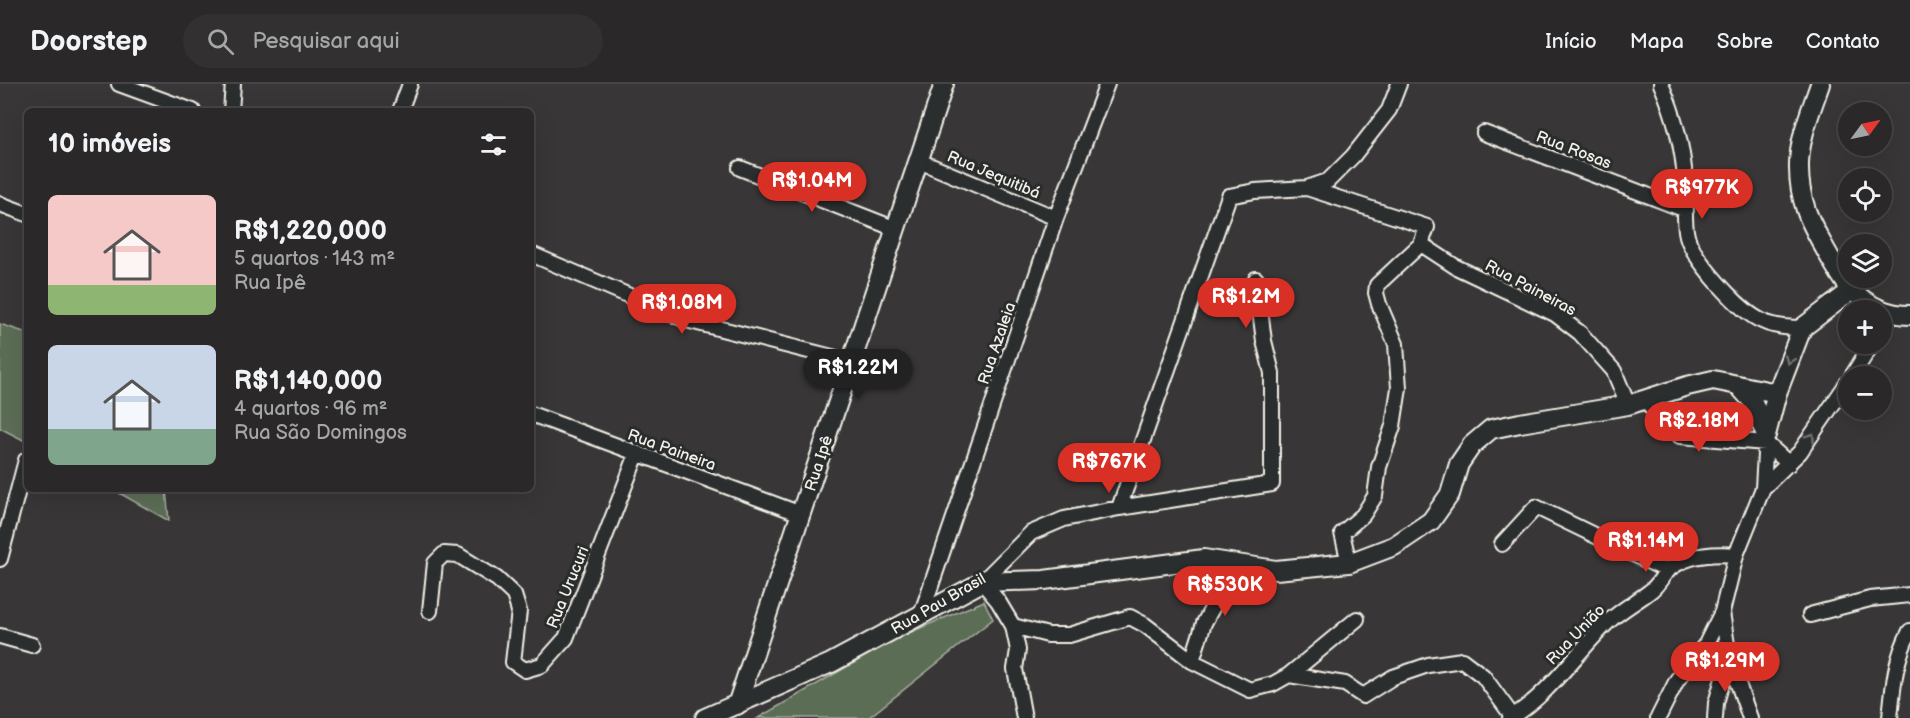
<!DOCTYPE html>
<html lang="pt">
<head>
<meta charset="utf-8">
<style>
  :root { --surface:#2a2829; --page:#323031; --text:#f1f3f6; --muted:#a5a6a8; --line:#464446; --accent:#d93025 }
  body { margin:0; font-family:"Balsamiq Sans",sans-serif; background:var(--page); color:var(--text); height:100vh; display:flex; flex-direction:column; font-size:22px; white-space:nowrap }
  * { box-sizing:border-box; margin:0 }
  p { font-size:20px; color:var(--muted) }
  .icon { flex:none; width:33px; height:33px; fill:none; stroke:currentColor; stroke-width:2; stroke-linecap:round; stroke-linejoin:round }
  .map { position:relative; flex:1; overflow:hidden }
  .side { position:absolute; left:24px; top:24px; width:510px; height:384px; display:flex; flex-direction:column; background:var(--surface); border-radius:9px; box-shadow:0 6px 24px #0002,0 0 0 2px var(--line) }
  .side>* { flex:none }
  .needle { width:39px; rotate:57deg }
  .controls { position:absolute; left:1838px; top:18px; display:grid; gap:12px }
  .controls a { display:grid; place-items:center; width:54px; height:54px; border-radius:50%; background:var(--surface); box-shadow:0 6px 24px #0002,0 0 0 2px var(--line); font-size:30px }
  .price { position:absolute; translate:-50% -51px; padding:0 14px; border-radius:21px; background:var(--accent); color:#fff; font-size:20px; line-height:39px; filter:drop-shadow(0 2px 3px #0008) }
  .price::after { content:''; position:absolute; left:50%; top:36px; width:18px; height:14px; margin-left:-9px; background:inherit; clip-path:polygon(0 0,100% 0,50% 100%) }
  .price.current { background:#222; color:#fff }
  ul { padding:0; list-style:none }
  li { display:flex; align-items:center; gap:18px; height:150px; padding:0 24px }
  li span { display:grid; place-items:center; flex:none; width:168px; height:120px; border-radius:9px; color:#555 }
  li>.icon { margin-inline-start:auto }
  span .icon { width:72px; height:72px; fill:#fffc; stroke-width:1 }
  li b { font-size:26px }
  h2 { display:flex; justify-content:space-between; align-items:center; height:72px; padding:0 24px; font-size:26px }
  header { display:flex; align-items:center; gap:36px; box-sizing:border-box; height:84px; padding:0 30px; background:var(--surface); border-bottom:2px solid var(--line) }
  header strong { font-size:28px }
  nav { display:flex; gap:33px; margin-inline-start:auto; font-size:21px }
  .search { width:420px; height:54px; background:var(--page); display:flex; align-items:center; gap:15px; box-sizing:border-box; padding:0 21px; border-radius:33px; color:var(--muted); font-size:22px }
  .map>svg:first-child { display:block }
  .green { fill:#5c6d57; stroke:#a8afa0; stroke-width:1.5 }
  .lines { fill:none; stroke-linecap:round; stroke-linejoin:round }
  .street-casing { stroke:#f4f1e8; stroke-width:18 }
  .secondary-casing { stroke:#f4f1e8; stroke-width:22 }
  .street { stroke:#2a2d2e; stroke-width:14 }
  .secondary { stroke:#2a2d2e; stroke-width:18 }
  .oneway { stroke:#71726f }
  .labels { text-anchor:middle; stroke-width:6; stroke-linejoin:round; paint-order:stroke }
  .street-label { font-size:16px; fill:#f4f1e8; stroke:#2a2d2e }
</style>
</head>
<body>
<header>
<strong>Doorstep</strong>
<div class="search"><svg class="icon" aria-label="search" viewBox="0 0 24 24"><circle cx="10" cy="10" r="6"/><path d="M15 15l6 6"/></svg>Pesquisar aqui</div>
<nav><a>Início</a><a>Mapa</a><a>Sobre</a><a>Contato</a></nav>
</header>
<div class="map">
<svg width="1910" height="634" viewBox="0 0 1910 634">
  <rect width="100%" height="100%" fill="#383637"/>
  <filter id="ink" filterUnits="userSpaceOnUse"><feTurbulence type="fractalNoise" baseFrequency=".0167" numOctaves="2"/><feDisplacementMap in="SourceGraphic" scale="12" xChannelSelector="R" yChannelSelector="G"/><feConvolveMatrix kernelMatrix="1 2 1 2 8 2 1 2 1" color-interpolation-filters="sRGB"/></filter>
  <g filter="url(#ink)">
    <path class="green" d="M 0,240 L 27,249 L 27,358 L 0,344 Z
      M 112,405 L 166,405 L 169,437 Z
      M 984,517 L 993,535 L 868,634 L 758,634 L 897,554 Z"/>
    <g class="lines">
      <g class="street-casing">
        <path id="street" d="M 119,0 L 193,27
          M 1661,0 C 1675,32 1683,62 1685,97 C 1686,114 1683,137 1687,152 C 1693,175 1740,228 1762,237 C 1774,243 1789,244 1802,244
          M 231,27 L 233,0
          M 400,27 L 410,0
          M 1484,49 L 1686,126
          M 919,77 L 1056,134
          M 740,84 L 896,145
          M 1307,104 L 1427,143 L 1421,160 L 1377,201 L 1376,209 L 1379,220 L 1396,260 L 1399,304 L 1393,342 L 1379,383 L 1375,412 L 1363,431 L 1342,449 L 1349,479
          M 0,120 L 27,130
          M 1421,160 L 1456,183 L 1555,230 L 1580,249 L 1614,287 L 1628,321
          M 531,170 L 686,236 L 852,278
          M 1881,245 L 1890,230
          M 1852,292 L 1872,260
          M 1646,315 L 1661,338 L 1680,352 L 1766,359 L 1789,380
          M 531,330 L 801,430
          M 1763,404 L 1766,353
          M 1119,424 L 1229,112 L 1255,107 L 1307,104 L 1328,97 L 1353,72 L 1389,26 L 1399,0
          M 1502,460 L 1536,423 L 1668,487
          M 1736,471 L 1722,528 L 1729,574 L 1750,634
          M 0,475 L 26,376
          M 430,527 L 435,479 L 444,470 L 458,471 L 497,495 L 514,511 L 519,527 L 513,578 L 525,586 L 542,581 L 566,554 L 637,370
          M 921,531 L 1056,134 L 1107,0
          M 1810,531 L 1870,515 L 1910,511
          M 1013,542 L 1048,551 L 1069,551 L 1130,533 L 1145,541 L 1192,577 L 1250,606 L 1273,600 L 1289,591 L 1345,600 L 1363,612 L 1393,593 L 1428,581 L 1462,576 L 1483,592 L 1513,633
          M 0,552 L 32,561
          M 1192,577 L 1204,539 L 1236,480
          M 1289,591 L 1357,535
          M 1024,634 L 1015,585 L 1018,566 L 1013,542 L 998,517 L 982,498 L 1031,449 L 1064,435 L 1119,424 L 1272,400 L 1272,289 L 1264,257 L 1256,195
          M 1510,634 C 1547,613 1578,567 1608,538 C 1621,526 1636,518 1649,508 C 1657,503 1661,494 1667,487 C 1686,470 1713,469 1736,471 L 1763,404 L 1800,368 L 1848,298
          M 1658,634 L 1677,596 L 1706,560 L 1722,528
          M 1715,634 L 1716,619 L 1729,574
          M 1890,634 C 1893,603 1895,575 1910,547"/>
      </g>
      <g class="secondary-casing">
        <path id="secondary" d="M 1820,0 C 1811,27 1798,56 1799,85 C 1799,98 1802,114 1806,126 C 1811,141 1841,196 1852,206 C 1868,222 1888,231 1910,231
          M 1738,301 L 1753,318 L 1766,351
          M 1766,351 L 1777,309 L 1802,244 L 1852,206
          M 737,621 L 944,0
          M 705,634 L 831,579 L 982,498 L 1044,496 L 1204,475 L 1276,486 L 1349,479 L 1394,462 L 1431,437 L 1450,410 L 1459,380 L 1472,361 L 1491,345 L 1520,339 L 1628,321 L 1687,302 L 1713,296 L 1777,309"/>
      </g>
      <use href="#street" class="street"/>
      <use href="#secondary" class="secondary"/>
    </g>
    <defs><path id="oneway-chevron" d="M-2-3.5L2.5 0L-2 3.5" fill="none" stroke-width="1.6" stroke-linecap="round" stroke-linejoin="round" transform="scale(1.5)"/></defs>
    <g class="oneway">
      <use href="#oneway-chevron" transform="translate(1789 276) rotate(111)"/>
      <use href="#oneway-chevron" transform="translate(1811 353) rotate(-55)"/>
    </g>
  </g>
  <g class="labels">
    <g class="street-label">
      <text transform="translate(1574 65) rotate(21)" y="6">Rua Rosas</text>
      <text transform="translate(994 90) rotate(23)" y="6">Rua Jequitibá</text>
      <text transform="translate(1531 203) rotate(28)" y="6">Rua Paineiras</text>
      <text transform="translate(996 259) rotate(-71)" y="6">Rua Azaleia</text>
      <text transform="translate(672 365) rotate(20)" y="6">Rua Paineira</text>
      <text transform="translate(818 379) rotate(-72)" y="6">Rua Ipê</text>
      <text transform="translate(567 503) rotate(-68)" y="6">Rua Urucuri</text>
      <text transform="translate(938 519) rotate(-30)" y="6">Rua Pau Brasil</text>
      <text transform="translate(1575 550) rotate(-46)" y="6">Rua União</text>
    </g>
  </g>
</svg>
<div class="controls">
<a><svg class="needle" viewBox="-14 -14 28 28"><path d="M0-13l5 13h-10z" fill="#e53935"/><path d="M0 13l5-13h-10z" fill="#a5a6a8"/></svg></a>
<a><svg class="icon" aria-label="locate" viewBox="0 0 24 24"><circle cx="12" cy="12" r="6"/><path d="M12 2v4M12 18v4M2 12h4M18 12h4"/></svg></a>
<a><svg class="icon" aria-label="layers" viewBox="0 0 24 24"><path d="M12 4l9 5-9 5-9-5zM3 14l9 5 9-5"/></svg></a>
<a>+</a>
<a>−</a>
</div>
<b class="price" style="left:812px;top:129px">R$1.04M</b>
<b class="price" style="left:1702px;top:136px">R$977K</b>
<b class="price" style="left:1246px;top:245px">R$1.2M</b>
<b class="price" style="left:682px;top:251px">R$1.08M</b>
<b class="price current" style="left:858px;top:316px">R$1.22M</b>
<b class="price" style="left:1699px;top:369px">R$2.18M</b>
<b class="price" style="left:1109px;top:410px">R$767K</b>
<b class="price" style="left:1646px;top:489px">R$1.14M</b>
<b class="price" style="left:1225px;top:533px">R$530K</b>
<b class="price" style="left:1725px;top:609px">R$1.29M</b>
<section class="side">
<h2>10 imóveis<svg class="icon" aria-label="filters" viewBox="0 0 24 24"><path d="M4 7h16M4 17h16"/><circle cx="9" cy="7" r="2"/><circle cx="15" cy="17" r="2"/></svg></h2>
<ul>
<li><span style="background:linear-gradient(#f6c9c9 75%,#8fb573 0)"><svg class="icon" aria-label="home" viewBox="0 0 24 24"><path d="M3 11l9-7 9 7M6 9v11h12V9"/></svg></span><div><b>R$1,220,000</b><p>5 quartos · 143 m²</p><p>Rua Ipê</p></div></li>
<li><span style="background:linear-gradient(#c9d6e8 70%,#7fa58c 0)"><svg class="icon" aria-label="home" viewBox="0 0 24 24"><path d="M3 11l9-7 9 7M6 9v11h12V9"/></svg></span><div><b>R$1,140,000</b><p>4 quartos · 96 m²</p><p>Rua São Domingos</p></div></li>
</ul>
</section>
</div>
</body>
</html>
